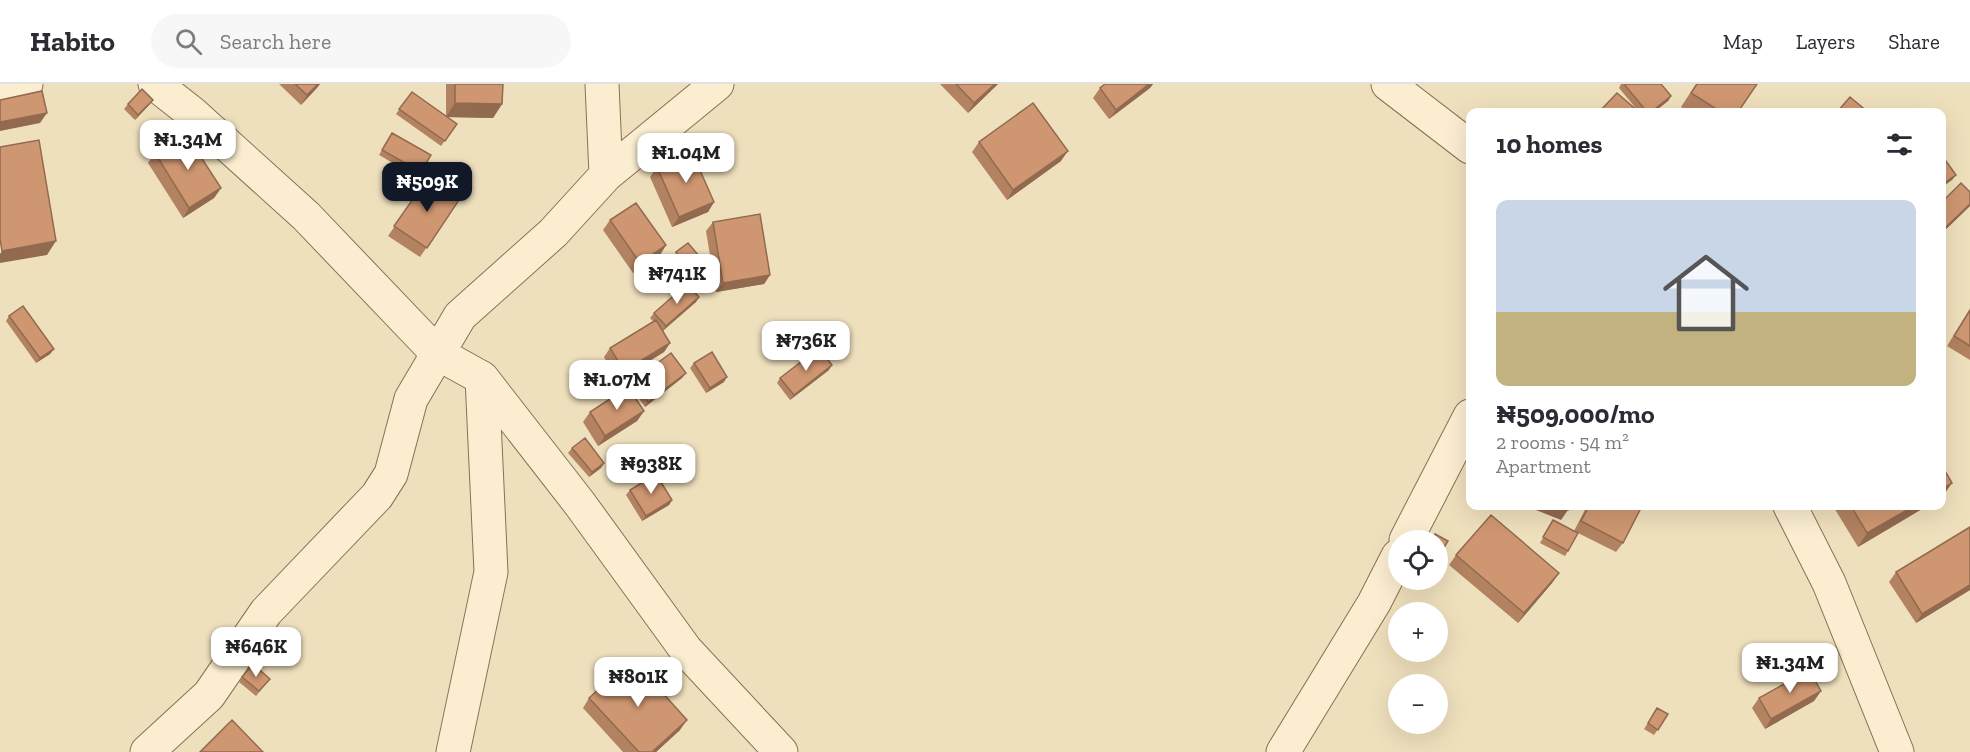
<!DOCTYPE html>
<html lang="en">
<head>
<meta charset="utf-8">
<style>
  :root { --surface:#fff; --page:#f7f7f7; --text:#2b2b33; --muted:#7c7c81; --line:#e1e1e2; --accent:#111827 }
  body { margin:0; font-family:"Zilla Slab",serif; background:var(--page); color:var(--text); height:100vh; display:flex; flex-direction:column; font-size:22px; white-space:nowrap }
  * { box-sizing:border-box; margin:0 }
  p { font-size:20px; color:var(--muted) }
  .icon { flex:none; width:33px; height:33px; fill:none; stroke:currentColor; stroke-width:2; stroke-linecap:round; stroke-linejoin:round }
  .map { position:relative; flex:1; overflow:hidden }
  .panel { position:absolute; left:1466px; top:24px; width:480px; height:402px; display:flex; flex-direction:column; background:var(--surface); border-radius:12px; box-shadow:0 6px 24px #0002 }
  .panel>* { flex:none }
  .buttons { position:absolute; left:1388px; top:446px; display:grid; gap:12px }
  .buttons a { display:grid; place-items:center; width:60px; height:60px; border-radius:50%; background:var(--surface); box-shadow:0 6px 24px #0002; font-size:30px }
  .price { position:absolute; translate:-50% -51px; padding:0 14px; border-radius:12px; background:#fff; color:#222; font-size:20px; line-height:39px; filter:drop-shadow(0 2px 3px #0008) }
  .price::after { content:''; position:absolute; left:50%; top:36px; width:18px; height:14px; margin-left:-9px; background:inherit; clip-path:polygon(0 0,100% 0,50% 100%) }
  .price.selected { background:var(--accent); color:#fff }
  ul { padding:0; list-style:none }
  li { display:grid; align-content:center; gap:12px; height:318px; padding:0 30px }
  li span { display:grid; place-items:center; height:186px; border-radius:12px; color:#555 }
  li>.icon { margin-inline-start:auto }
  span .icon { width:108px; height:108px; fill:#fffc; stroke-width:1 }
  li b { font-size:26px }
  h2 { display:flex; justify-content:space-between; align-items:center; height:72px; padding:0 30px; font-size:26px }
  header { display:flex; align-items:center; gap:36px; box-sizing:border-box; height:84px; padding:0 30px; background:var(--surface); border-bottom:2px solid var(--line) }
  header strong { font-size:28px }
  nav { display:flex; gap:33px; margin-inline-start:auto; font-size:21px }
  .search { width:420px; height:54px; background:var(--page); display:flex; align-items:center; gap:15px; box-sizing:border-box; padding:0 21px; border-radius:33px; color:var(--muted); font-size:22px }
  .map>svg:first-child { display:block }
  .lines { fill:none; stroke-linecap:round; stroke-linejoin:round }
  .minor-casing { stroke:#887056; stroke-width:35 }
  .minor { stroke:#faedd0; stroke-width:33 }
  .wall { fill:#b28261 }
  .shaded-wall { fill:#916a4f }
  .building { fill:#cf9771; stroke:#916a4f; stroke-width:1.5 }
</style>
</head>
<body>
<header>
<strong>Habito</strong>
<div class="search"><svg class="icon" aria-label="search" viewBox="0 0 24 24"><circle cx="10" cy="10" r="6"/><path d="M15 15l6 6"/></svg>Search here</div>
<nav><a>Map</a><a>Layers</a><a>Share</a></nav>
</header>
<div class="map">
<svg width="1970" height="668" viewBox="0 0 1970 668">
  <rect width="100%" height="100%" fill="#efe0bd"/>
  <g class="lines">
    <g class="minor-casing">
      <path id="minor" d="M 155,0 L 192,29 L 306,132 L 437,269 L 482,294 L 580,420 L 686,566 L 781,668
        M 602,0 L 606,91
        M 1388,0 L 1470,63
        M 0,5 L 26,0
        M 1790,422 L 1829,499 L 1897,668
        M 1406,456 L 1470,332
        M 147,668 L 209,611 L 266,528 L 377,412 L 391,390 L 411,315 L 460,232 L 553,149 L 606,91 L 717,0
        M 453,668 L 491,488 L 482,294
        M 1283,668 L 1374,519 L 1398,472"/>
    </g>
    <use href="#minor" class="minor"/>
  </g>
  <path class="wall" d="M 279,0 L 320,0 L 301,21 Z
    M 446,0 L 503,0 L 502,20 L 493,34 L 447,33 L 457,40 L 441,62 L 396,30 L 412,8 L 446,32 Z
    M 940,0 L 998,0 L 968,29 Z
    M 1105,0 L 1153,0 L 1150,4 L 1109,35 L 1093,14 L 1100,4 Z
    M 1621,0 L 1661,0 L 1671,12 L 1668,17 L 1654,28 L 1639,28 L 1619,4 Z
    M 1696,0 L 1757,0 L 1738,28 L 1690,28 L 1681,23 Z
    M 128,20 L 149,21 L 135,36 L 124,25 Z
    M 392,49 L 431,71 L 417,93 L 379,71 Z
    M 979,58 L 1061,77 L 1007,116 L 972,68 Z
    M 155,69 L 221,104 L 214,114 L 183,134 L 148,79 Z
    M 657,83 L 714,118 L 708,128 L 672,143 L 650,93 Z
    M 427,95 L 459,116 L 420,173 L 388,152 Z
    M 1941,119 L 1970,122 L 1942,149 L 1941,149 Z
    M 610,136 L 666,161 L 660,171 L 633,189 L 603,146 Z
    M 713,138 L 770,191 L 764,200 L 716,208 L 706,147 Z
    M 676,168 L 705,179 L 702,184 L 689,194 L 673,174 Z
    M 699,213 L 696,218 L 663,247 L 670,259 L 664,268 L 617,297 L 604,273 L 610,264 L 653,237 L 650,234 L 654,229 Z
    M 1970,225 L 1970,276 L 1947,262 Z
    M 9,232 L 54,265 L 50,270 L 36,279 L 6,237 Z
    M 694,279 L 724,298 L 706,309 L 690,284 Z
    M 829,286 L 790,316 L 777,299 L 780,294 Z
    M 686,289 L 682,294 L 645,323 L 630,302 L 633,297 Z
    M 644,327 L 637,337 L 598,362 L 583,338 L 590,328 Z
    M 572,364 L 604,379 L 601,384 L 589,393 L 568,369 Z
    M 630,406 L 672,416 L 669,421 L 642,437 L 626,411 Z
    M 1587,422 L 1642,422 L 1623,459 L 1616,468 L 1574,447 Z
    M 1833,422 L 1927,422 L 1858,463 Z
    M 1553,436 L 1568,467 L 1565,472 L 1540,459 Z
    M 1456,471 L 1559,489 L 1552,499 L 1518,539 L 1449,481 Z
    M 1896,488 L 1970,506 L 1916,539 L 1889,498 Z
    M 242,593 L 270,595 L 256,612 L 239,598 Z
    M 1821,607 L 1814,617 L 1765,645 L 1752,624 L 1759,614 Z
    M 589,614 L 680,646 L 656,668 L 623,668 L 583,624 Z
    M 1657,624 L 1668,630 L 1654,651 L 1644,645 Z"/>
  <path class="shaded-wall" d="M 318,0 L 320,0 L 317,4 L 301,21 L 307,11 Z
    M 995,0 L 998,0 L 968,29 L 974,19 Z
    M 1149,0 L 1153,0 L 1150,4 L 1109,35 L 1116,26 Z
    M 1671,12 L 1668,17 L 1654,28 L 1651,28 Z
    M 153,16 L 149,21 L 135,36 L 138,31 Z
    M 455,19 L 502,20 L 493,34 L 446,33 Z
    M 47,29 L 40,39 L 0,47 L 0,38 Z
    M 1068,67 L 1061,77 L 1007,116 L 1013,106 Z
    M 1956,91 L 1952,96 L 1941,104 L 1941,101 Z
    M 221,104 L 214,114 L 183,134 L 189,124 Z
    M 714,118 L 708,128 L 672,143 L 679,133 Z
    M 1970,120 L 1970,122 L 1942,149 L 1945,144 Z
    M 56,157 L 47,171 L 0,179 L 0,170 L 2,167 Z
    M 666,161 L 660,171 L 633,189 L 640,179 Z
    M 705,179 L 702,184 L 689,194 L 693,189 Z
    M 770,191 L 764,200 L 716,208 L 723,199 Z
    M 699,213 L 696,218 L 662,247 L 666,242 Z
    M 670,259 L 664,268 L 617,297 L 624,287 Z
    M 54,265 L 50,270 L 36,279 L 40,274 Z
    M 832,281 L 829,286 L 790,316 L 794,311 Z
    M 686,289 L 682,294 L 645,323 L 648,318 Z
    M 727,293 L 724,298 L 706,309 L 710,304 Z
    M 644,327 L 637,337 L 598,362 L 605,352 Z
    M 604,379 L 601,384 L 589,393 L 592,388 Z
    M 1952,399 L 1943,412 L 1941,413 L 1941,406 Z
    M 672,416 L 669,421 L 642,437 L 646,432 Z
    M 1526,422 L 1557,422 L 1568,426 L 1561,436 Z
    M 1914,422 L 1927,422 L 1858,463 L 1867,449 Z
    M 1559,489 L 1552,499 L 1518,539 L 1524,529 Z
    M 1970,501 L 1970,506 L 1916,539 L 1922,530 Z
    M 1821,607 L 1814,617 L 1765,645 L 1771,635 Z
    M 687,636 L 680,646 L 656,668 L 652,668 Z"/>
  <path class="building" d="M 295,0 L 318,0 L 307,11 Z
    M 455,0 L 503,0 L 502,20 L 455,19 Z
    M 956,0 L 995,0 L 974,19 Z
    M 1105,0 L 1149,0 L 1116,26 L 1100,4 Z
    M 1624,0 L 1661,0 L 1671,12 L 1651,28 L 1647,28 Z
    M 1697,0 L 1757,0 L 1738,28 L 1721,28 L 1691,9 Z
    M 142,5 L 153,16 L 138,31 L 128,20 Z
    M 42,7 L 47,29 L 0,38 L 0,16 Z
    M 412,8 L 457,40 L 445,57 L 399,25 Z
    M 1617,9 L 1639,28 L 1599,28 Z
    M 1850,13 L 1868,28 L 1837,28 Z
    M 1033,19 L 1068,67 L 1013,106 L 979,58 Z
    M 392,49 L 431,71 L 421,88 L 382,66 Z
    M 186,50 L 221,104 L 189,124 L 155,69 Z
    M 39,56 L 56,157 L 2,167 L 0,155 L 0,63 Z
    M 692,68 L 714,118 L 679,133 L 657,83 Z
    M 1941,70 L 1956,91 L 1941,101 Z
    M 427,95 L 459,116 L 427,164 L 394,142 Z
    M 1961,99 L 1970,108 L 1970,120 L 1945,144 L 1941,140 L 1941,119 Z
    M 636,119 L 666,161 L 640,179 L 610,136 Z
    M 760,130 L 770,191 L 723,199 L 713,138 Z
    M 688,159 L 705,179 L 693,189 L 676,168 Z
    M 687,200 L 699,213 L 666,242 L 654,229 Z
    M 23,222 L 54,265 L 40,274 L 9,232 Z
    M 1970,226 L 1970,262 L 1954,252 Z
    M 656,236 L 670,259 L 624,287 L 610,264 Z
    M 819,264 L 832,281 L 794,311 L 780,294 Z
    M 712,268 L 727,293 L 710,304 L 694,279 Z
    M 671,269 L 686,289 L 648,318 L 633,297 Z
    M 628,303 L 644,327 L 605,352 L 590,328 Z
    M 585,354 L 604,379 L 592,388 L 572,364 Z
    M 1941,380 L 1952,399 L 1941,406 Z
    M 656,390 L 672,416 L 646,432 L 630,406 Z
    M 1557,422 L 1570,422 L 1568,426 Z
    M 1589,422 L 1642,422 L 1623,459 L 1581,437 Z
    M 1851,422 L 1914,422 L 1867,449 Z
    M 1491,431 L 1559,489 L 1524,529 L 1456,471 Z
    M 1553,436 L 1578,449 L 1568,467 L 1543,453 Z
    M 1970,443 L 1970,501 L 1922,530 L 1896,488 Z
    M 1435,450 L 1448,457 L 1437,475 L 1437,456 L 1431,456 Z
    M 632,575 L 687,636 L 652,668 L 639,668 L 589,614 Z
    M 253,580 L 270,595 L 259,607 L 242,593 Z
    M 1809,586 L 1821,607 L 1771,635 L 1759,614 Z
    M 1657,624 L 1668,630 L 1658,646 L 1648,639 Z
    M 232,636 L 263,668 L 200,668 Z"/>
</svg>
<div class="buttons">
<a><svg class="icon" aria-label="locate" viewBox="0 0 24 24"><circle cx="12" cy="12" r="6"/><path d="M12 2v4M12 18v4M2 12h4M18 12h4"/></svg></a>
<a>+</a>
<a>−</a>
</div>
<b class="price" style="left:188px;top:87px">₦1.34M</b>
<b class="price" style="left:686px;top:100px">₦1.04M</b>
<b class="price selected" style="left:427px;top:129px">₦509K</b>
<b class="price" style="left:677px;top:221px">₦741K</b>
<b class="price" style="left:806px;top:288px">₦736K</b>
<b class="price" style="left:617px;top:327px">₦1.07M</b>
<b class="price" style="left:651px;top:411px">₦938K</b>
<b class="price" style="left:256px;top:594px">₦646K</b>
<b class="price" style="left:1790px;top:610px">₦1.34M</b>
<b class="price" style="left:638px;top:624px">₦801K</b>
<section class="panel">
<h2>10 homes<svg class="icon" aria-label="filters" viewBox="0 0 24 24"><path d="M4 7h16M4 17h16"/><circle cx="9" cy="7" r="2"/><circle cx="15" cy="17" r="2"/></svg></h2>
<ul>
<li><span style="background:linear-gradient(#c9d6e8 60%,#c2b280 0)"><svg class="icon" aria-label="home" viewBox="0 0 24 24"><path d="M3 11l9-7 9 7M6 9v11h12V9"/></svg></span><div><b>₦509,000/mo</b><p>2 rooms · 54 m²</p><p>Apartment</p></div></li>
</ul>
</section>
</div>
</body>
</html>
